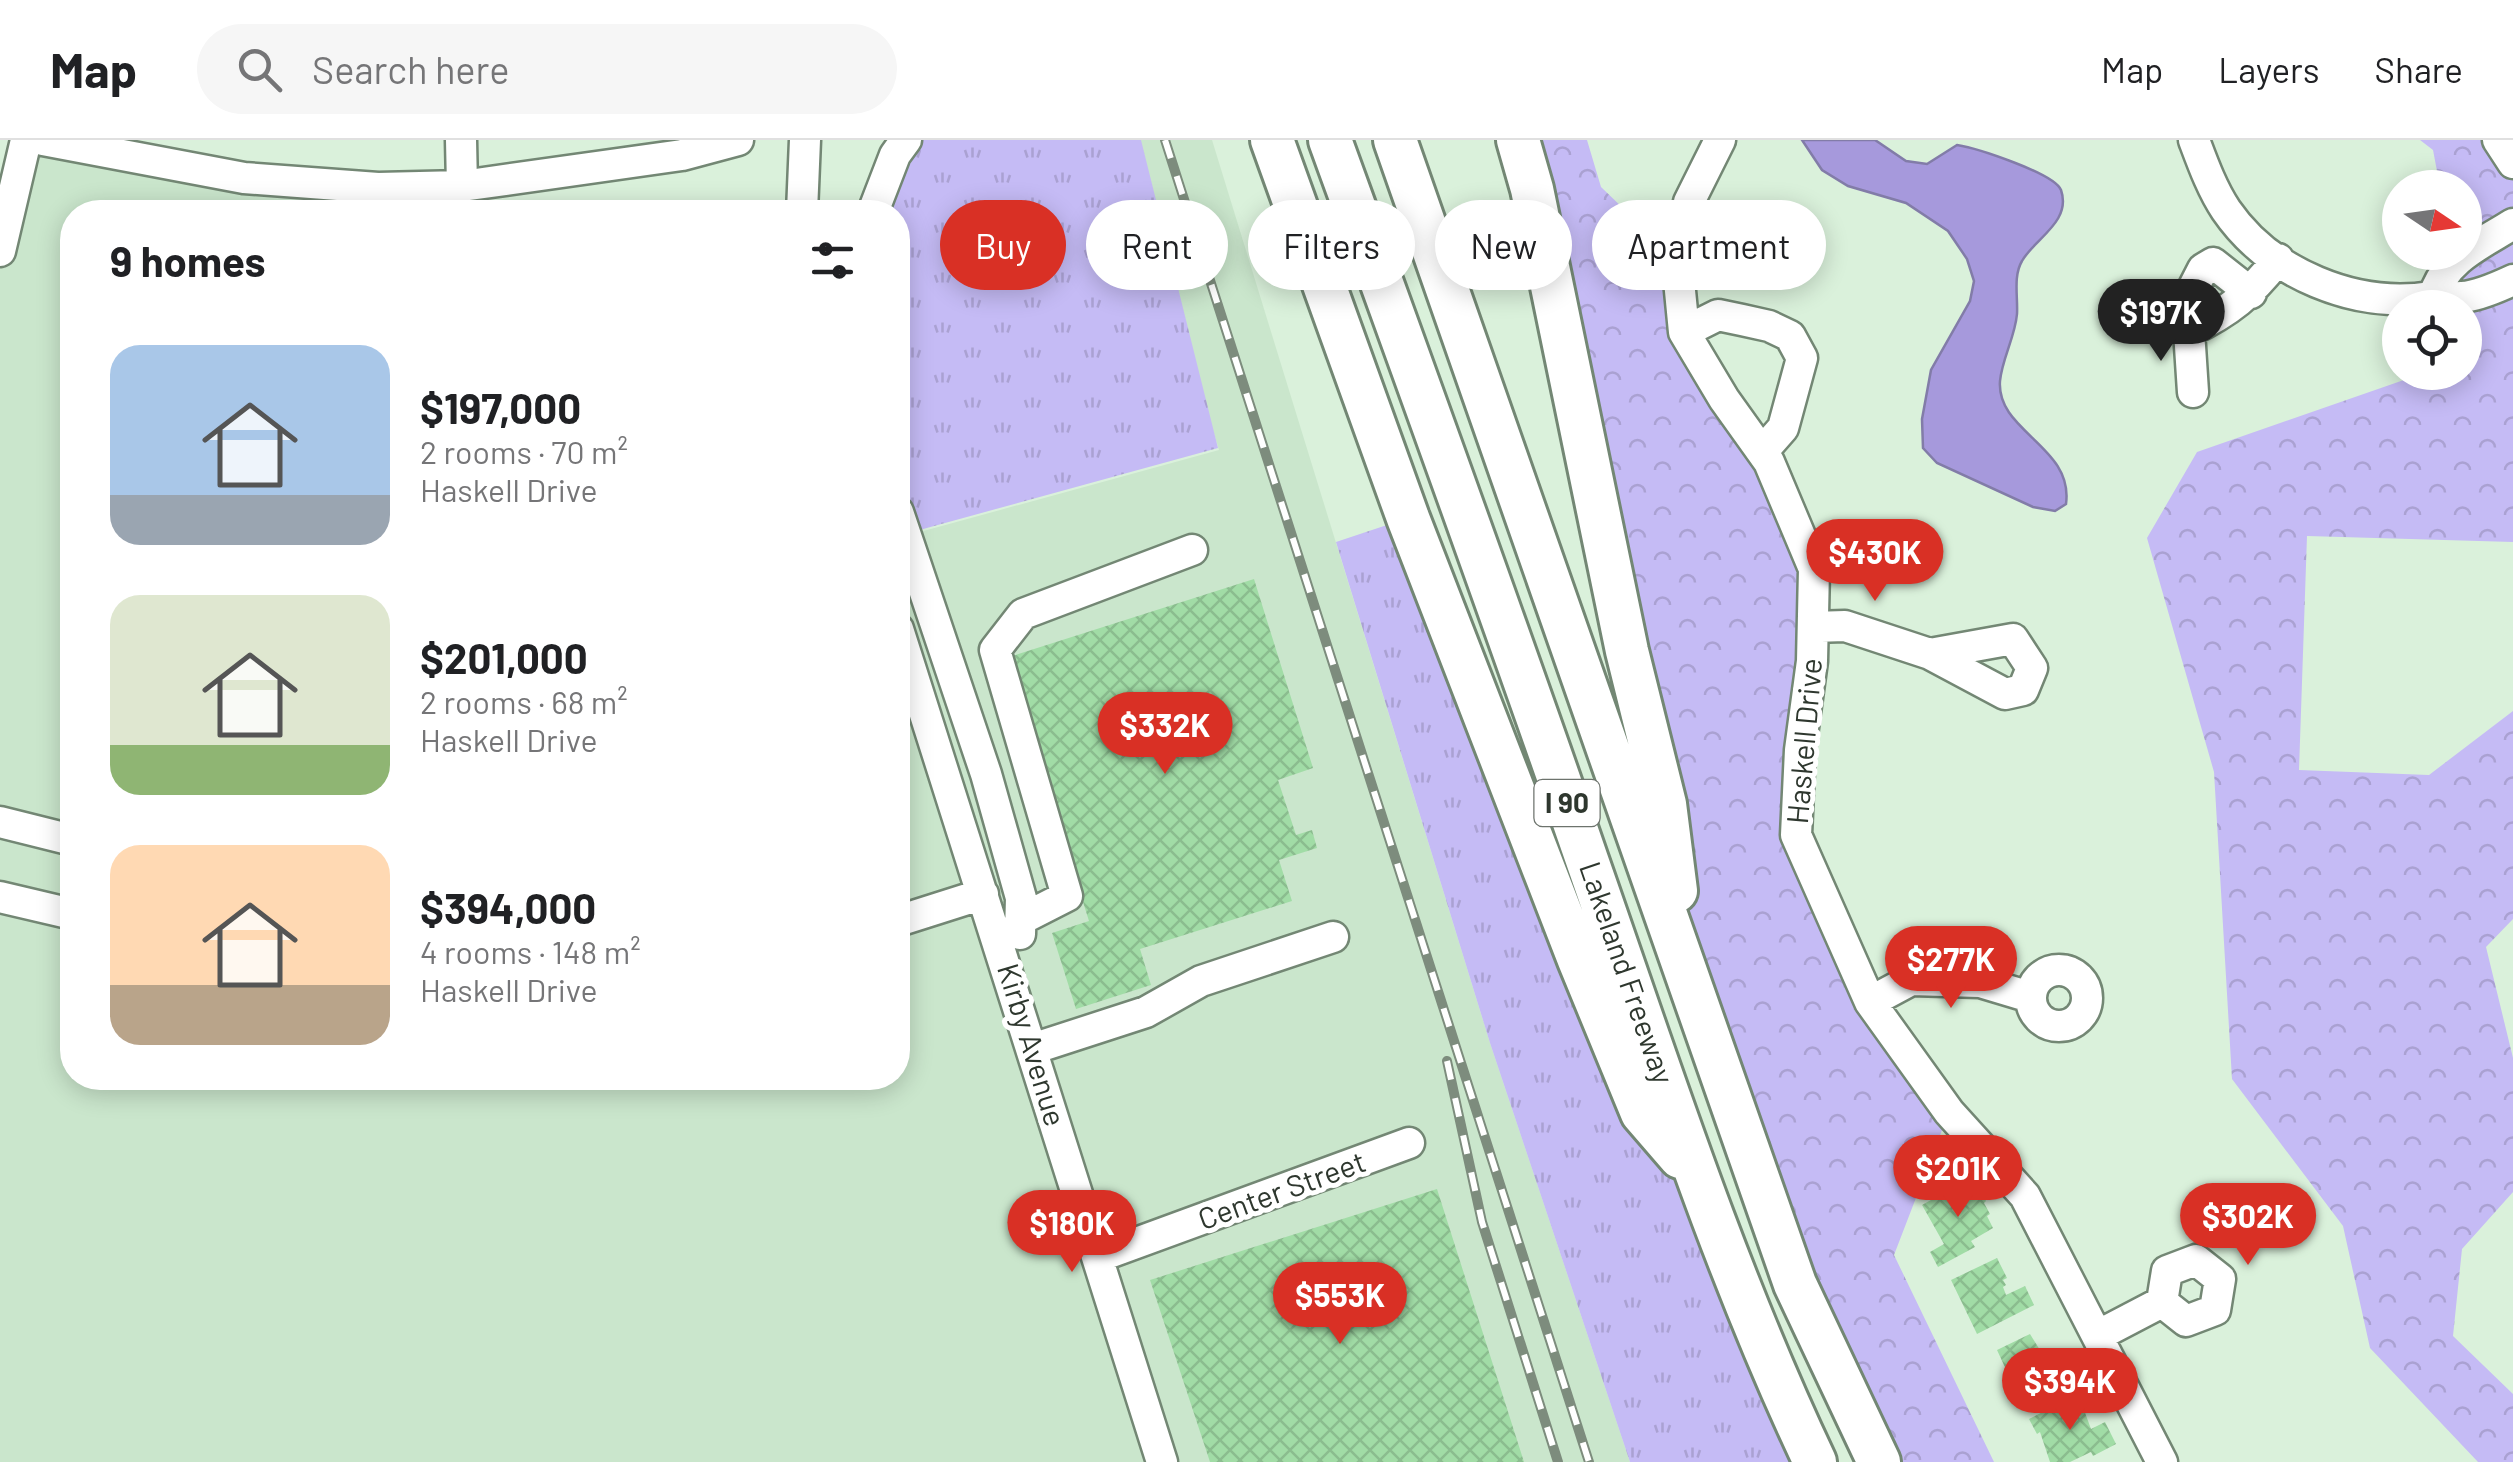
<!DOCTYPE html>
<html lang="en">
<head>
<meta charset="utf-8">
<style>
  :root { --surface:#fff; --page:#f6f6f6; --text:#202124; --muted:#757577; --line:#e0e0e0; --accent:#d93025 }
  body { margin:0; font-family:Barlow,sans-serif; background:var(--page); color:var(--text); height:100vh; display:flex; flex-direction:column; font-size:38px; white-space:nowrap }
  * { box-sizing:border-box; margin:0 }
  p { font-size:32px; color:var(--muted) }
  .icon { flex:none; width:55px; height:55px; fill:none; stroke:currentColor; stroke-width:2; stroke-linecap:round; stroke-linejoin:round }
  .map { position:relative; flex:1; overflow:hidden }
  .details { position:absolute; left:60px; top:60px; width:850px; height:890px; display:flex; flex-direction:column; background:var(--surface); border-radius:40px; box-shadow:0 5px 25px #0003 }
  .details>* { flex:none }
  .hud { position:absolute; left:940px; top:60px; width:950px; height:90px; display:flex; gap:20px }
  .needle { width:65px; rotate:103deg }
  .buttons { position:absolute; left:2382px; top:30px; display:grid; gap:20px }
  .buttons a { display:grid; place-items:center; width:100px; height:100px; border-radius:50%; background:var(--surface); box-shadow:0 5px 25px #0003; font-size:50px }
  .price { position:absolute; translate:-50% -85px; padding:0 22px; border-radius:35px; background:var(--accent); color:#fff; font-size:32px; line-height:65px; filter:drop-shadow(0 2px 5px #0008) }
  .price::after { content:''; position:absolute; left:50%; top:60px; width:30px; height:22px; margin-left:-15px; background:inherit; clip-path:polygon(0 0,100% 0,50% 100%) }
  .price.selected { background:#222; color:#fff }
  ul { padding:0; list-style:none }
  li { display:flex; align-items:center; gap:30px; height:250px; padding:0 50px }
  li span { display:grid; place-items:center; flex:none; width:280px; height:200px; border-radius:30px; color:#555 }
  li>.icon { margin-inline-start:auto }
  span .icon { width:120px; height:120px; fill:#fffc; stroke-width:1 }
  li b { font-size:42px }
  h2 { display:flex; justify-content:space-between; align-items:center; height:120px; padding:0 50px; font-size:42px }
  .chip { padding:0 35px; border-radius:45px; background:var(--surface); box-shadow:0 5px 25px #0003; font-size:35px; line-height:90px }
  .chip.selected { background:var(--accent); color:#fff }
  header { display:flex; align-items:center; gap:60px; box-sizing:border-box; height:140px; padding:0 50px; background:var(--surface); border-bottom:2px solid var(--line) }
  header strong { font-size:48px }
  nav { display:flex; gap:55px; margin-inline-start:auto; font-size:35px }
  .search { width:700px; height:90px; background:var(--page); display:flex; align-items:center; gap:25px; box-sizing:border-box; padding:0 35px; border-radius:55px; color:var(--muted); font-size:38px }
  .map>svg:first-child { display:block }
  .built { fill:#cae6cc }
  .grass { fill:url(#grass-tufts) }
  .forest { fill:url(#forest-crowns) }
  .water { fill:#a699dc; stroke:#827ca8; stroke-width:2.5 }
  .building { fill:url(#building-cross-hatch) }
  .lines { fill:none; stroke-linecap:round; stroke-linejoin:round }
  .minor-casing { stroke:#738774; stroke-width:35 }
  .highway-casing { stroke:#738774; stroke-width:48 }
  .minor { stroke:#fff; stroke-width:30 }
  .highway { stroke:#fff; stroke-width:42 }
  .rail-casing { stroke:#7d8c7d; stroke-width:10 }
  .rail { stroke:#fff; stroke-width:6; stroke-dasharray:19; stroke-linecap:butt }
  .labels { text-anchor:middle; stroke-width:10; stroke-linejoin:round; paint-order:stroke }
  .shield { fill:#fff; stroke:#6d736d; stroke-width:2.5 }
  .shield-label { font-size:28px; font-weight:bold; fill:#2e372e }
  .street-label { font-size:30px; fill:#2e372e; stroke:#fff }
</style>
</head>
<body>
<header>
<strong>Map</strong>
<div class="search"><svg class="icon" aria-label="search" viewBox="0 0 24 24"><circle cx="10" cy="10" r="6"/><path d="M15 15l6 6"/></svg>Search here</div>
<nav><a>Map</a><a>Layers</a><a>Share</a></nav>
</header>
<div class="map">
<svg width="2513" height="1322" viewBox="0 0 2513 1322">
  <defs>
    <pattern id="grass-tufts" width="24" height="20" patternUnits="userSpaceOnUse" patternTransform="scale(2.5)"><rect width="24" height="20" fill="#c5bbf5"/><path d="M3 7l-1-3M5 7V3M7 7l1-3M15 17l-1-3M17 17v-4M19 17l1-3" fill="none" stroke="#aaa1d2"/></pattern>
    <pattern id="forest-crowns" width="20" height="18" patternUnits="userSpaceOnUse" patternTransform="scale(2.5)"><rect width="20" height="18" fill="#c5bbf5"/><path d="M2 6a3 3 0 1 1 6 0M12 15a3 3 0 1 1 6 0" fill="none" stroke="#aaa1d2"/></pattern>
    <pattern id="building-cross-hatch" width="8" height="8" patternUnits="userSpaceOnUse" patternTransform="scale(2.5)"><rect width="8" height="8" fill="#a1dca6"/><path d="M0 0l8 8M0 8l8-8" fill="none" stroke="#8bbd8f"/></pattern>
  </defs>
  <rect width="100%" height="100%" fill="#daf1db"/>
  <path class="built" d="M 26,0 L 428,47 L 448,72 L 72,72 L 72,938 L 898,938 L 898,398 L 1219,310 L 1125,0 L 1212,0 L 1490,903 L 1630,1322 L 0,1322 L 0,111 Z"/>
  <path class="grass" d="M 906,0 L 1141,0 L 1218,308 L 905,394 L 898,372 L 898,72 L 873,72 Z
    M 1408,378 L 1698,1038 L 1815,1322 L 1630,1322 L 1490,903 L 1336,402 Z"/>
  <path class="forest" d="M 1518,0 L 1587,0 L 1601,47 L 1677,120 L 1684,192 L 1814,429 L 1796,695 L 1949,972 L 1894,1115 L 1994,1322 L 1879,1322 L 1686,830 Z
    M 2420,0 L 2498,0 L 2513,23 L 2513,402 L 2307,396 L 2299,630 L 2429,635 L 2513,571 L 2513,779 L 2486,807 L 2513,918 L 2513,1052 L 2462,1109 L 2453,1196 L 2513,1254 L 2513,1322 L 2478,1322 L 2370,1208 L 2343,1086 L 2232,939 L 2214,632 L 2147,398 L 2197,312 L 2424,233 L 2465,232 L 2465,218 L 2474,214 L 2453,113 L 2465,112 L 2465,48 L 2440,47 L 2433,10 Z"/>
  <path class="water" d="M 1802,0 L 1875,0 L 1906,21 L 1927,24 L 1957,5 C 1976,8 2054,33 2061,50 C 2072,82 2034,99 2022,121 C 2013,136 2018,157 2017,174 C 2015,197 2002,219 2000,241 C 1996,292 2074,306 2066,364 L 2055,371 L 2033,367 L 1937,323 L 1923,308 L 1922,279 L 1931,230 L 1970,161 L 1974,141 L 1967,119 L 1948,91 L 1906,63 L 1848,46 L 1822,30 Z"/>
  <path class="building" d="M 1254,439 L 1313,628 L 1278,640 L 1296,695 L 1312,690 L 1317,708 L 1279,720 L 1292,761 L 1140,809 L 1151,845 L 1076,869 L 1052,793 L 1089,781 L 1006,518 Z
    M 1972,1037 L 1986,1061 L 1984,1063 L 1990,1074 L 1987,1076 L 1993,1088 L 1971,1101 L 1975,1107 L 1938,1127 L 1930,1112 L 1944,1104 L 1922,1065 Z
    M 1437,1049 L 1524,1322 L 1210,1322 L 1150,1140 Z
    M 1997,1118 L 2007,1138 L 2003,1140 L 2006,1145 L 2003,1147 L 2006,1155 L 2025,1146 L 2034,1165 L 1977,1194 L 1951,1140 Z
    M 2030,1194 L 2048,1223 L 2070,1213 L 2080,1234 L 2021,1262 L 1997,1210 Z
    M 2080,1259 L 2091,1289 L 2105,1282 L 2116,1304 L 2093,1316 L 2091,1312 L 2070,1322 L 2050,1322 L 2040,1292 L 2037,1294 L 2029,1279 L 2066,1260 L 2068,1265 Z"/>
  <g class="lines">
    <g class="minor-casing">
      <path id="minor" d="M 43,0 L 244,38 L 378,48 L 462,46 L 682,15 L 738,0
        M 461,0 L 462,46
        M 1720,0 L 1689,62 L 1677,120 L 1684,192 L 1724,259 L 1769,322 L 1814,429 L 1812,521 L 1800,610 L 1796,695 L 1870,862 L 1949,972 L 2025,1056 L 2162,1322
        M 2194,0 C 2203,24 2212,49 2226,70 C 2270,134 2356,169 2431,157 C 2441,155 2451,158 2462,157 C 2478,156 2498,147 2513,140
        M 2498,0 L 2513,23
        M 802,72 L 805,0
        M 873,72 L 895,15 L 906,0
        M 0,111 L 26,0
        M 2251,153 L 2213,123 L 2203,129 L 2185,164 L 2189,191 C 2229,172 2251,154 2278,119
        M 2434,156 C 2444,119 2483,103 2513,84
        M 2189,191 L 2193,252
        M 1684,192 L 1718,175 L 1742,180 L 1769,186 L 1790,196 L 1802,218 L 1783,288 L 1762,312
        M 898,372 L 986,634 L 1021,758 L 1020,794
        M 1813,487 L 1845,486 L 1930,514 L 2005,554 L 2023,550 L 2032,528 L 2013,499 L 1930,514
        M 898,489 L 1162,1322
        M 0,682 L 72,700
        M 0,757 L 72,774
        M 1020,780 L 1067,756 L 995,510 L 1023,474 L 1192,410
        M 898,781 L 983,754
        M2031 858a28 28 0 1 1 56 0a28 28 0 1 1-56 0Z
        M 1870,862 L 1911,840 L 1980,842 L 2030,857
        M 1032,909 L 1146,872 L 1201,841 L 1333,797
        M 1098,1117 L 1409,1003
        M 2196,1120 L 2220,1139 L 2215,1170 L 2186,1181 L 2162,1162 L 2167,1131 Z
        M 2097,1196 L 2162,1162"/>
    </g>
    <g class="highway-casing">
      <path id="highway" d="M 1272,0 L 1408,378 L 1579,820 L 1642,973 L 1680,1017
        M 1330,0 C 1417,240 1504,479 1587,720 C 1658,923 1723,1128 1815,1322
        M 1395,0 L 1795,1144 L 1879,1322
        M 1518,0 L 1532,49 L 1627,511 L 1665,664 L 1676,751"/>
    </g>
    <use href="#minor" class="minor"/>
    <use href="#highway" class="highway"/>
    <g class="rail-casing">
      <path id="rail" d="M 1165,0 L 1589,1322
        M 1447,921 L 1482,1082 L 1558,1322"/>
    </g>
    <use href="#rail" class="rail"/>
  </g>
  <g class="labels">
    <rect class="shield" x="1534.5" y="640" width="65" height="46" rx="8"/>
    <g class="shield-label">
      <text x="1567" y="673">I 90</text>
    </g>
    <g class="street-label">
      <text transform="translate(1805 601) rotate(-85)" y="10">Haskell Drive</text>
      <text transform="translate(1626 833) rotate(71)" y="10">Lakeland Freeway</text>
      <text transform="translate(1031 905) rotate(73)" y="10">Kirby Avenue</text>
      <text transform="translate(1282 1051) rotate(-20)" y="10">Center Street</text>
    </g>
  </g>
</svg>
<div class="buttons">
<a><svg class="needle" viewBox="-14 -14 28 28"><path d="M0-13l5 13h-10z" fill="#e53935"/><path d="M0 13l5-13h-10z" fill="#757577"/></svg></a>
<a><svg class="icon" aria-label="locate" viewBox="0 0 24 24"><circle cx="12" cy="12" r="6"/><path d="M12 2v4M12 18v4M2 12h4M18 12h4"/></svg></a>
</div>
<b class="price selected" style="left:2161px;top:224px">$197K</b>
<b class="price" style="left:1875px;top:464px">$430K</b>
<b class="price" style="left:1165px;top:637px">$332K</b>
<b class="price" style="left:1951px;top:871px">$277K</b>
<b class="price" style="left:1958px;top:1080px">$201K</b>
<b class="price" style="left:2248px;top:1128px">$302K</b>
<b class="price" style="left:1072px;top:1135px">$180K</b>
<b class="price" style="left:1340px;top:1207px">$553K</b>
<b class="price" style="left:2070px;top:1293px">$394K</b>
<div class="hud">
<a class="chip selected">Buy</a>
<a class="chip">Rent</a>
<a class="chip">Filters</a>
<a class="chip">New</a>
<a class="chip">Apartment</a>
</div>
<section class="details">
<h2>9 homes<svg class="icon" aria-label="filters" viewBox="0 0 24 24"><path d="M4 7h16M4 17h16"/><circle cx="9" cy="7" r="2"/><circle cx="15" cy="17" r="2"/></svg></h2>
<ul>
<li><span style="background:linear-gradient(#a9c7e8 75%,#9aa5b1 0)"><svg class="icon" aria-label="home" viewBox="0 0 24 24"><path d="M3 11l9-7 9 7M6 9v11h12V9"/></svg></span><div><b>$197,000</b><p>2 rooms · 70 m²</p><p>Haskell Drive</p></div></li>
<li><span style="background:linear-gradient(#dfe7d0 75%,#8fb573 0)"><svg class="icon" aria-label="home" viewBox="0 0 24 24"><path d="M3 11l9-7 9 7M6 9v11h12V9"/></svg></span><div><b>$201,000</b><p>2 rooms · 68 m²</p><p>Haskell Drive</p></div></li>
<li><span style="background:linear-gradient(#ffd9b3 70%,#b9a48a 0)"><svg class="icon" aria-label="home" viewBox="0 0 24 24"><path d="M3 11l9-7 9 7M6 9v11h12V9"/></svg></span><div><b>$394,000</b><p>4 rooms · 148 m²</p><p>Haskell Drive</p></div></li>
</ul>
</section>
</div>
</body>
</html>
